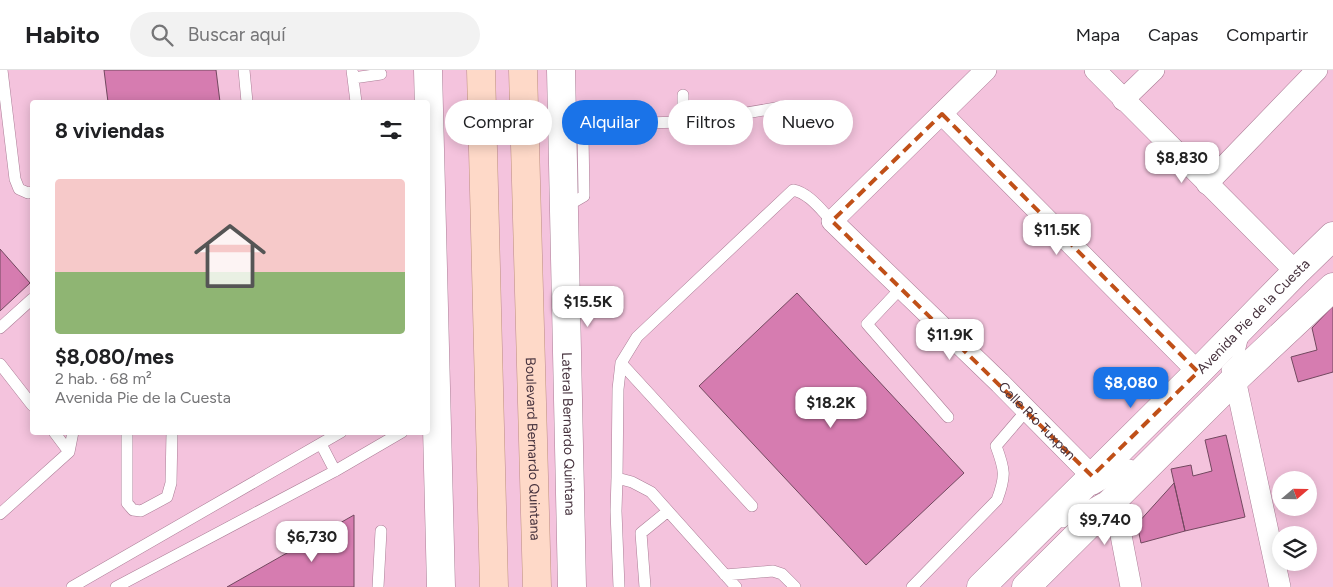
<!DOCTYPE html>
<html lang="es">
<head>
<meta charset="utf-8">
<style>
  :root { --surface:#fff; --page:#f2f2f2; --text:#202124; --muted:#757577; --line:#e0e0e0; --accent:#1a73e8 }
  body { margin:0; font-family:Figtree,sans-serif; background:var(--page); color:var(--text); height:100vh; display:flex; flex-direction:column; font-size:19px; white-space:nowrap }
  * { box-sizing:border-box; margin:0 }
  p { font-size:16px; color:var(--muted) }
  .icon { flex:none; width:28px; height:28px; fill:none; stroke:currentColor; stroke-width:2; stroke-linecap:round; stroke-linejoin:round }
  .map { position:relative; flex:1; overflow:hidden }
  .panel { position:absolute; left:30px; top:30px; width:400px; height:335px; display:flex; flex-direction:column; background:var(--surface); border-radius:5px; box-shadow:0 2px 12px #0003 }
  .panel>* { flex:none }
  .guide { position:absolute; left:445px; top:30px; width:475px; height:45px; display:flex; gap:10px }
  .needle { width:32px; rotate:70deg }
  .fabs { position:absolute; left:1272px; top:401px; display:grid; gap:10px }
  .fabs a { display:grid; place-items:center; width:45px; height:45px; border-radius:50%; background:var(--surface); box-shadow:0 2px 12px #0003; font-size:25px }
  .price { position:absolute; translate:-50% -42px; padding:0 11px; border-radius:10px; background:#fff; color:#222; font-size:16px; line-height:32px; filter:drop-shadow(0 1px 2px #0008) }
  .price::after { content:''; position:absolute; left:50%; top:30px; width:15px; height:11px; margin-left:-8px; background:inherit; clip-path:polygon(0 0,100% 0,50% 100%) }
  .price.active { background:var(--accent); color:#fff }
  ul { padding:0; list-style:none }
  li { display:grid; align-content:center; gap:10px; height:265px; padding:0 25px }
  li+li { border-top:1px solid var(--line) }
  li span { display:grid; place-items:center; height:155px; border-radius:5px; color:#555 }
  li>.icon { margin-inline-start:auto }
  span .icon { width:90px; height:90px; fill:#fffc; stroke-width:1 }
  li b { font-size:21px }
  h2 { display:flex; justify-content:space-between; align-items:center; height:60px; padding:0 25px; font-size:21px }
  .chip { padding:0 18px; border-radius:22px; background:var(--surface); box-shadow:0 2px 12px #0003; font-size:18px; line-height:45px }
  .chip.active { background:var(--accent); color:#fff }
  header { display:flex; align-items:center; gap:30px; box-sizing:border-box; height:70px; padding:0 25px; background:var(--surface); border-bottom:1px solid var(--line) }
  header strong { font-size:24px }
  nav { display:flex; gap:28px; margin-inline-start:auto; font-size:18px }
  .search { width:350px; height:45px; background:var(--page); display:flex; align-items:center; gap:12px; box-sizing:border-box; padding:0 18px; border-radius:28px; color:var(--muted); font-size:19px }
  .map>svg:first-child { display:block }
  .building { fill:#d67cb0; stroke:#72485f }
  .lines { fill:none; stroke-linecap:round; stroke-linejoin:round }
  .service-casing { stroke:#ab7d96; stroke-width:12 }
  .minor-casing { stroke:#ab7d96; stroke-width:22 }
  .tertiary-casing { stroke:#ab7d96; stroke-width:29 }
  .secondary-casing { stroke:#ab7d96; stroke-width:29 }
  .primary-casing { stroke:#bd8e80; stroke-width:29 }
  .service { stroke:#fff; stroke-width:11 }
  .minor { stroke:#fff; stroke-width:21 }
  .tertiary { stroke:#fff; stroke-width:28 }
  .secondary { stroke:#fff; stroke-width:28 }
  .primary { stroke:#fed9c8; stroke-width:28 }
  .marked { fill:none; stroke:#c05018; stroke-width:4; stroke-dasharray:10 6; stroke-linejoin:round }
  .labels { text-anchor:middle; stroke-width:5; stroke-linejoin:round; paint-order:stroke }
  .street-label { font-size:14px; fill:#47333e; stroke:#fcd3e8 }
</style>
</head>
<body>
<header>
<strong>Habito</strong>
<div class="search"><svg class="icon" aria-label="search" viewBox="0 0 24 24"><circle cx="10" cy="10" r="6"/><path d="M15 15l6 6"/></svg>Buscar aquí</div>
<nav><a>Mapa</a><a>Capas</a><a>Compartir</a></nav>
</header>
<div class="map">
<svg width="1333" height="517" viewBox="0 0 1333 517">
  <rect width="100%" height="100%" fill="#f4c3dd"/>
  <path class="building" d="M 104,0 L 216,0 L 220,32 L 108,32 Z
    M 0,179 L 30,213 L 0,241 Z
    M 797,223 L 964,403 L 866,495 L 699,316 Z
    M 1333,236 L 1333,302 L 1298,312 L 1291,287 L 1317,280 L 1312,258 Z
    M 1226,365 L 1245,447 L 1185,461 L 1171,399 L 1191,395 L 1193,406 L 1212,401 L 1205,370 Z
    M 1174,413 L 1185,461 L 1141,473 L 1137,454 Z
    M 354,445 L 354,517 L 227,517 Z"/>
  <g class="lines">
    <g class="service-casing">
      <path id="service" d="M 2,0 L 15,109 L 19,119 L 28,123 L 32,122
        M 244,0 L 247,32
        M 352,0 L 356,32
        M 353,8 L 381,4
        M 568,30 C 571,36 574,41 579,45 C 598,58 658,52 683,52 L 683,25
        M 683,52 L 694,52 L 787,36
        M 565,137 L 584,126 L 583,65 L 598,52
        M 901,218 L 867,254 L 948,347
        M 0,258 L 32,229
        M 621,293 L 752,436
        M 0,294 L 32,335
        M 1227,300 L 1237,290 L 1243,266
        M 127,362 L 127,433 L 133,440 L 141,441 L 167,427 L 171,413 L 172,362
        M 321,374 L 335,401
        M 69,382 L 73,362
        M 617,408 L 618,319 L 621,293 L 637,267 L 793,120 C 809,123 821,140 832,151
        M 1094,419 L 1123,402 L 1130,395
        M 0,444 L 69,382 L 54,362
        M 1063,452 L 1068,448 L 1101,429
        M 725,505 L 773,501 L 782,504 L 795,517
        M 72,517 L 341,362
        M 116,517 L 335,401 L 402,362
        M 378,517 L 381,461
        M 619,517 L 616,441 L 617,408 L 632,412 L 651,422 L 736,517
        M 645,517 L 641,463 L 668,441
        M 912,517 L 997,430 C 1006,406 1005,400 996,376 L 1026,341"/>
    </g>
    <g class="minor-casing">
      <g id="minor">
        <path id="s1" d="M 986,0 L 832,151 L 1000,313 L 1092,406"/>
        <path d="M 1095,0 L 1296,202"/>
        <path d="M 1123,30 L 1154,0"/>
        <path d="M 942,44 L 1198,302"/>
        <path d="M 1207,114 L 1317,0"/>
        <path d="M 1235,309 L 1280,517"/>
        <path d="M 1114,429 L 1131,517"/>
      </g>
    </g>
    <g class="tertiary-casing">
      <g id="tertiary">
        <path d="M 428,0 L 441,517"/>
        <path id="s2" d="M 561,0 L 572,517"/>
      </g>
    </g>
    <g class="secondary-casing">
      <g id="secondary">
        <path id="s3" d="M 981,517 L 1198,302 L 1296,202 L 1333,166"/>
        <path d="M 1026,517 L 1235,309 L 1333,217"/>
      </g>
    </g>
    <g class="primary-casing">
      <g id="primary">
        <path d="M 481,0 L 494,517"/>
        <path id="s4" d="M 523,0 L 537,517"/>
      </g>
    </g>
    <use href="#service" class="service"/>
    <use href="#minor" class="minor"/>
    <use href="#tertiary" class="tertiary"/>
    <use href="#secondary" class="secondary"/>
    <use href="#primary" class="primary"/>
  </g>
  <path class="marked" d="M 942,44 L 1198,302 L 1092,406 L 832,151 Z"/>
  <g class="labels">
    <g class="street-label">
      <text dy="5" stroke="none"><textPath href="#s3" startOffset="384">Avenida Pie de la Cuesta</textPath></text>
      <text dy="5" stroke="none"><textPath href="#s1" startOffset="502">Calle Río Tuxpan</textPath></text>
      <text dy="5" stroke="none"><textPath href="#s2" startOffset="364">Lateral Bernardo Quintana</textPath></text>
      <text dy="5" stroke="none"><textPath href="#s4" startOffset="379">Boulevard Bernardo Quintana</textPath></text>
    </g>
  </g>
</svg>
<div class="fabs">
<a><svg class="needle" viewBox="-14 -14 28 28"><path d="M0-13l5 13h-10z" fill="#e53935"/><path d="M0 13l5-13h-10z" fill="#757577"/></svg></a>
<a><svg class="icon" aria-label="layers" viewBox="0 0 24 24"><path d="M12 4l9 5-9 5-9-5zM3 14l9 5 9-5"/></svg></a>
</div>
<b class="price" style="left:1182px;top:114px">$8,830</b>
<b class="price" style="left:1057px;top:186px">$11.5K</b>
<b class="price" style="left:588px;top:258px">$15.5K</b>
<b class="price" style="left:950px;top:291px">$11.9K</b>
<b class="price active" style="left:1131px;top:339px">$8,080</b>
<b class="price" style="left:831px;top:359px">$18.2K</b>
<b class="price" style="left:1105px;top:476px">$9,740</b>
<b class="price" style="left:312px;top:493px">$6,730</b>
<div class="guide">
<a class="chip">Comprar</a>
<a class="chip active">Alquilar</a>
<a class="chip">Filtros</a>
<a class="chip">Nuevo</a>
</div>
<section class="panel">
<h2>8 viviendas<svg class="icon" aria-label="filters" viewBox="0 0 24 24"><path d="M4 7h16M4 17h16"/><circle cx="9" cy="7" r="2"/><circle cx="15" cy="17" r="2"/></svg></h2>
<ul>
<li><span style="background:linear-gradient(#f6c9c9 60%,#8fb573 0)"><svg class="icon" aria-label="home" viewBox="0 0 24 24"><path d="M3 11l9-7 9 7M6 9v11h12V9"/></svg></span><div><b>$8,080/mes</b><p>2 hab. · 68 m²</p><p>Avenida Pie de la Cuesta</p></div></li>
</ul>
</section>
</div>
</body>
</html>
